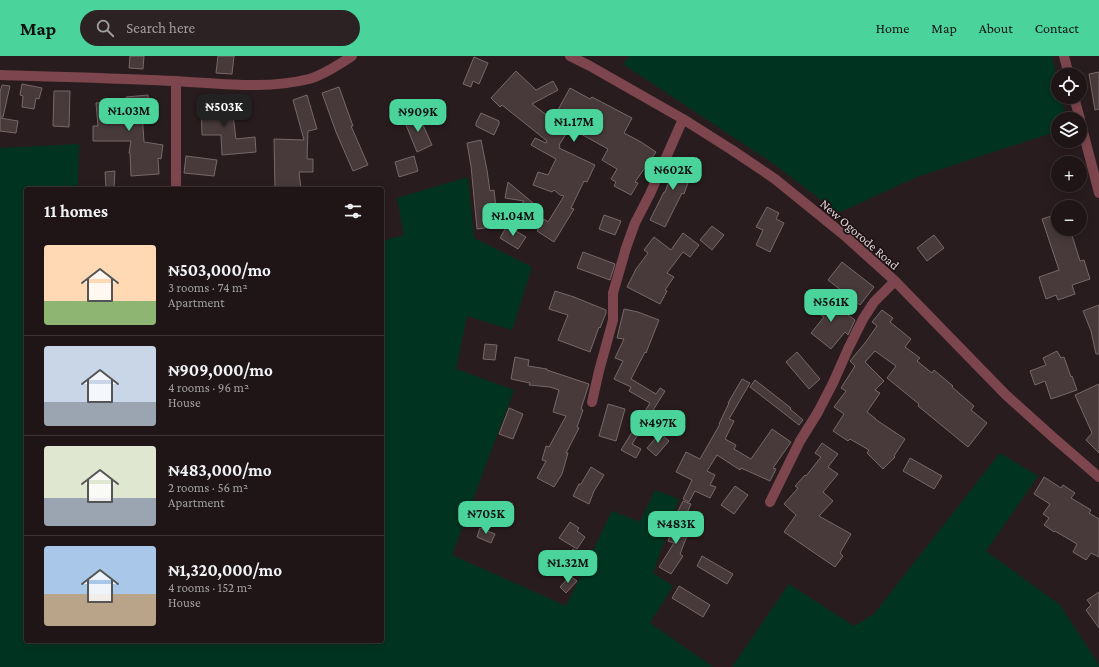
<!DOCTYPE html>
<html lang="en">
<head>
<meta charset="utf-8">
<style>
  :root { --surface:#1f1516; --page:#2c2223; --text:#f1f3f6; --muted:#a19fa1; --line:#3c3435; --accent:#4ad49c }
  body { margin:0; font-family:"Crimson Pro",serif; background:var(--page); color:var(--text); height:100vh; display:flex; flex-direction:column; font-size:15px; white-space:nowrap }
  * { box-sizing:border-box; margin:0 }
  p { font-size:13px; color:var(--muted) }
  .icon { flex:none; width:22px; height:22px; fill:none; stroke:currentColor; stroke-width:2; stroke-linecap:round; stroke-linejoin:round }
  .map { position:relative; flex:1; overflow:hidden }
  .drawer { position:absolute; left:24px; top:131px; width:360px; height:456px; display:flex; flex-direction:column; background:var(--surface); border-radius:4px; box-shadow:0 2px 10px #0003,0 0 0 1px var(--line) }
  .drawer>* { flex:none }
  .buttons { position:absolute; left:1051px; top:12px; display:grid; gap:8px }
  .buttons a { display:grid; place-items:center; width:36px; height:36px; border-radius:50%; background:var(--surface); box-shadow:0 2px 10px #0003,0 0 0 1px var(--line); font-size:20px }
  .price { position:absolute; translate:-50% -34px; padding:0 9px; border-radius:8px; background:var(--accent); color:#111; font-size:13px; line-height:26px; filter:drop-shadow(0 1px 2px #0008) }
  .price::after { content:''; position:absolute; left:50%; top:24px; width:12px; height:9px; margin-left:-6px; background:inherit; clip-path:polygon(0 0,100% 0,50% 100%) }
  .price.on { background:#222; color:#fff }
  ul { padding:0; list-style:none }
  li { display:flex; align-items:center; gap:12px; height:100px; padding:0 20px }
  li+li { border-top:1px solid var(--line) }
  li span { display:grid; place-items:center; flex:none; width:112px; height:80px; border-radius:4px; color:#555 }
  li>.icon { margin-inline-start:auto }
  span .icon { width:48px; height:48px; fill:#fffc; stroke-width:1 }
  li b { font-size:17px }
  h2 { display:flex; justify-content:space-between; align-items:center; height:48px; padding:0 20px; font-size:17px }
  header { display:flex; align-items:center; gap:24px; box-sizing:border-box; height:56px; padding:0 20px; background:var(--accent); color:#111 }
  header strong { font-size:19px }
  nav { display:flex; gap:22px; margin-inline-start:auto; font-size:14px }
  .search { width:280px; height:36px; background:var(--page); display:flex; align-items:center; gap:10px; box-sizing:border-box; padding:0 14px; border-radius:22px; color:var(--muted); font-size:15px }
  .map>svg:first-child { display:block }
  .green { fill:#003421 }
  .building { fill:#483a3b; stroke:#776869 }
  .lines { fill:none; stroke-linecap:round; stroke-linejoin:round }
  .minor { stroke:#7d464e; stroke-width:10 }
  .labels { text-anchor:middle; stroke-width:3.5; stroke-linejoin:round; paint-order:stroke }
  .street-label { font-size:13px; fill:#dcd3d4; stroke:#1f1315 }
</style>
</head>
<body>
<header>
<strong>Map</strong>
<div class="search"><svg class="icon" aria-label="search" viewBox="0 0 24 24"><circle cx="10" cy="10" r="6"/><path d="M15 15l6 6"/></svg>Search here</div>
<nav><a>Home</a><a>Map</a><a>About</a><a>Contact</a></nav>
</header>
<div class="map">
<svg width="1099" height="611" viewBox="0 0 1099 611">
  <rect width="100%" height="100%" fill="#291c1e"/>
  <path class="green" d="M 630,0 L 1052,0 L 1058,28 L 1058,41 L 1061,41 L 1066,63 L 1058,63 L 1058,75 L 917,121 L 838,157 L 774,108 L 623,8 Z
    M 79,88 L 78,133 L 26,133 L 26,585 L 382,585 L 382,185 L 404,179 L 397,142 L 468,121 L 474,182 L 532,211 L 512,274 L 467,260 L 456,313 L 514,334 L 452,499 L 566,550 L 612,455 L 640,466 L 655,434 L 679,443 L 653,517 L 673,530 L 650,567 L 713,611 L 0,611 L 0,92 Z
    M 1000,397 L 1038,420 L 986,495 L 1060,549 L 1099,609 L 1099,611 L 732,611 L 789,528 L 854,570 L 874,558 Z"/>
  <path class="building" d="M 130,0 L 144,0 L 143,13 L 129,12 Z
    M 218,0 L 234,0 L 232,18 L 216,17 Z
    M 474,1 L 488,7 L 479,28 L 473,25 L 471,31 L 463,28 Z
    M 516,15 L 536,34 L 553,25 L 558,34 L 532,48 L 544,57 L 553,63 L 570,32 L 590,43 L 592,41 L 632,62 L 624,77 L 641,86 L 656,96 L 635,126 L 638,127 L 631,139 L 614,130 L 616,126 L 611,123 L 617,113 L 602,104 L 608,93 L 570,72 L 559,89 L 560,90 L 559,92 L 595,109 L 587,126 L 584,125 L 571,152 L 574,153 L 554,186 L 537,175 L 544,163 L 548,166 L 564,140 L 560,139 L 554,134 L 552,136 L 533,129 L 538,116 L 548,119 L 556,103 L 531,89 L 535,82 L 546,87 L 547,85 L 502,49 L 500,51 L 491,42 Z
    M 1099,16 L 1099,53 L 1095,54 L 1089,18 Z
    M 22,28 L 42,32 L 39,43 L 36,42 L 34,53 L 22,51 L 23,40 L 20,39 Z
    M 2,29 L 10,30 L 3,61 L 0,61 L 0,36 Z
    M 339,31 L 353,70 L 351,70 L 368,109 L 353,115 L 336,76 L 322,37 Z
    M 54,35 L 70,35 L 69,71 L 53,70 Z
    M 148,39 L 149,56 L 142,56 L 144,86 L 163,89 L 161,103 L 158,102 L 159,118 L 131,120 L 130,97 L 129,97 L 131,85 L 93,85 L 93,70 L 98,70 L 96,47 L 127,45 L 126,41 Z
    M 307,39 L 317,73 L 308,75 L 307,103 L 313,103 L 313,116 L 299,116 L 301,133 L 275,133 L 274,83 L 304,84 L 293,44 Z
    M 231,43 L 236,83 L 255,81 L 256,96 L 222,99 L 221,79 L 202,79 L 201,46 L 216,46 L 216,45 Z
    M 412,45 L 417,51 L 410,56 L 406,49 Z
    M 481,57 L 499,65 L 499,68 L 494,79 L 476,70 L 476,67 Z
    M 418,58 L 432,89 L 417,96 L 404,64 Z
    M 0,62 L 18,65 L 16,77 L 0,75 Z
    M 481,84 L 487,114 L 490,135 L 494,134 L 498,170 L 477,173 L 471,110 L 467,87 Z
    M 186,100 L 217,104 L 214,120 L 184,117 Z
    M 414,100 L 418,115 L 399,121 L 395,106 Z
    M 678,101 L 695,107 L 684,138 L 682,137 L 665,171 L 650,164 L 664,136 L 665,136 Z
    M 115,115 L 114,131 L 106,132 L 105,116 Z
    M 508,126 L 539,152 L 527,167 L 515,156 L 524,145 L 505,142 Z
    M 767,151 L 779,157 L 776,163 L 784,167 L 770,196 L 756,189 L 763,174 L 756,171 Z
    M 1058,158 L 1058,173 L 1070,173 L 1080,205 L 1084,204 L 1090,223 L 1072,229 L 1075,238 L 1058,244 L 1056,239 L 1046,243 L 1039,221 L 1059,214 L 1042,163 Z
    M 604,159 L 621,165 L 615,179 L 599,173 Z
    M 507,170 L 526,181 L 518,193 L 500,182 Z
    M 712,170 L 724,179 L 712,194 L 700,184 Z
    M 683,177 L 699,189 L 690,201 L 683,196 L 667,217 L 674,221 L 665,234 L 667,235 L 660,248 L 627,231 L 636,213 L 648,197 L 644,194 L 654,181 L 671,194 Z
    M 934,179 L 944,192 L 927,205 L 917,192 Z
    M 583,196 L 615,208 L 610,224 L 577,212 Z
    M 842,206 L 874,231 L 860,249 L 828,224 Z
    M 555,235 L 574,241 L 606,254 L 606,257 L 600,272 L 599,271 L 590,296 L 558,284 L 568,259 L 549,253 Z
    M 820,239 L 855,264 L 848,279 L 845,276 L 831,293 L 811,277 L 824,261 L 811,252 Z
    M 1099,249 L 1099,298 L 1096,298 L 1091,275 L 1083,255 Z
    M 624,253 L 638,256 L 659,264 L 646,297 L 645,296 L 631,323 L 656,338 L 660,332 L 665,335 L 632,388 L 641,393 L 636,402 L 621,394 L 650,347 L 629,335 L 631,331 L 614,323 L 623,305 L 615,302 L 624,283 L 617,282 Z
    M 882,254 L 893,262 L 890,266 L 911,283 L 905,291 L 920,302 L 917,305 L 932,317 L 934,314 L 953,330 L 952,331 L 974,350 L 971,354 L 987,367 L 968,391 L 918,350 L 919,348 L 887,322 L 896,310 L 875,295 L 865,306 L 884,325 L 875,334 L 880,337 L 867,356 L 876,363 L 875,363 L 905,383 L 894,400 L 895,401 L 883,413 L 867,397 L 869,394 L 850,383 L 848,385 L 833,375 L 844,358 L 834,351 L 846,335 L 841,332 L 855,310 L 850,305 L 865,287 L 877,270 L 872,266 Z
    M 485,288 L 497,289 L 495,304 L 483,303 Z
    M 1057,295 L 1061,302 L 1064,301 L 1071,321 L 1072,320 L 1077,334 L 1051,343 L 1045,325 L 1035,329 L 1030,315 L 1046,309 L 1043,302 Z
    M 797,296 L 820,323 L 809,333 L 786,306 Z
    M 515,301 L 529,304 L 528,310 L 547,313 L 547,314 L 589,328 L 581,353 L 583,354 L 577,371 L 579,372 L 566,397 L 568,397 L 562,418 L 554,431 L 537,422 L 546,405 L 542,404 L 546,390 L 549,391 L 566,360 L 553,356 L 559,334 L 550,331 L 529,329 L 530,327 L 511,323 Z
    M 742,323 L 750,327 L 729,363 L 734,365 L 725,383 L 736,389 L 734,393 L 751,403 L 772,373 L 791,386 L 773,412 L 776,413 L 770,425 L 741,412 L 740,414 L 717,399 L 707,415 L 715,419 L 710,429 L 716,431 L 710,442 L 695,435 L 689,446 L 683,443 L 692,424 L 676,416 L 686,396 L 700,403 L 720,368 L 719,368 L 729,347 L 728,347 Z
    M 755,324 L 791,352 L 790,353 L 803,364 L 799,369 L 750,331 Z
    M 1099,328 L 1099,397 L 1086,384 L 1092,377 L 1075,339 Z
    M 608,348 L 625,353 L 616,385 L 599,380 Z
    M 509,352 L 523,358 L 513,383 L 499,378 Z
    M 660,377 L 669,385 L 656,400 L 647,392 Z
    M 822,387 L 838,398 L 828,411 L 838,418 L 823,436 L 833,445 L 819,460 L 851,478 L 840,497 L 843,500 L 835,511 L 784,476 L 796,459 L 784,448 L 798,432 L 795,430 L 805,419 L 806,420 L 821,401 L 815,397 Z
    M 910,402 L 942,420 L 934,433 L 903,415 Z
    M 591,411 L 604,419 L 594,435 L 589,448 L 573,440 L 579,428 L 581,428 Z
    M 1044,421 L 1061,432 L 1063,429 L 1075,437 L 1071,442 L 1091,454 L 1089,457 L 1099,463 L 1099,501 L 1091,497 L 1086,504 L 1073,496 L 1077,488 L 1055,475 L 1054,476 L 1044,469 L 1049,462 L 1043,458 L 1050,448 L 1034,438 Z
    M 735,430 L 748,439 L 734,458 L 721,449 Z
    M 683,445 L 691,448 L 684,463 L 676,459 Z
    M 678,461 L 692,467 L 680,498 L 683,500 L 671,518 L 659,511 L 674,487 L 668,485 Z
    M 570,466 L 579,472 L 577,475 L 585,481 L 577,493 L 559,482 Z
    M 480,472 L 495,478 L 491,487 L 477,481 Z
    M 573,493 L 585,502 L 578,512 L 566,503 Z
    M 702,500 L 733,518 L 727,528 L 697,510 Z
    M 570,520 L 577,525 L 566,537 L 560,531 Z
    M 679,530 L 710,549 L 703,561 L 672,542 Z
    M 1099,536 L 1099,572 L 1086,554 L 1091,549 L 1087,544 Z"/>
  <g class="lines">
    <path class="minor" d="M 570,0 L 590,10 L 683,63 L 732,94 L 775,123 L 844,179 L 895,225 L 1006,339 L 1055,383 L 1099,421
      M 1064,0 L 1069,19
      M 0,19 C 58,21 115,22 173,25 C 218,27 265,34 309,23 C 323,19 340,8 352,0
      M 176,25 L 176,133
      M 1074,41 L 1080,63
      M 1080,64 L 1099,137
      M 592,346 L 599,315 L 613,264 L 613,237 L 626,192 L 635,167 L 650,138 L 683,63
      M 770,446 L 800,385 L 818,356 L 833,327 L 848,293 L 863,263 L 874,246 L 895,225"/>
  </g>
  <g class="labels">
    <g class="street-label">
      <text transform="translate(860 178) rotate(41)" y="5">New Ogorode Road</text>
    </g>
  </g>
</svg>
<div class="buttons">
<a><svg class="icon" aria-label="locate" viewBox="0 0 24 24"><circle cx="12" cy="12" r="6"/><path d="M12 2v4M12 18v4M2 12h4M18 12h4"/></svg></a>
<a><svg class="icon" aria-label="layers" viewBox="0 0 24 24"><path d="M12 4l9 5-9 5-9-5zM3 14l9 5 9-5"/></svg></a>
<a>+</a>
<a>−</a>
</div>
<b class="price on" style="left:224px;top:72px">₦503K</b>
<b class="price" style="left:129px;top:76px">₦1.03M</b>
<b class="price" style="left:418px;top:77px">₦909K</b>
<b class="price" style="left:574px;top:87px">₦1.17M</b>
<b class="price" style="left:673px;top:135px">₦602K</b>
<b class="price" style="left:513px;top:181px">₦1.04M</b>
<b class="price" style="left:831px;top:267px">₦561K</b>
<b class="price" style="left:658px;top:388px">₦497K</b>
<b class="price" style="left:486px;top:479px">₦705K</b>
<b class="price" style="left:676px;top:489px">₦483K</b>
<b class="price" style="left:568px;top:528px">₦1.32M</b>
<section class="drawer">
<h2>11 homes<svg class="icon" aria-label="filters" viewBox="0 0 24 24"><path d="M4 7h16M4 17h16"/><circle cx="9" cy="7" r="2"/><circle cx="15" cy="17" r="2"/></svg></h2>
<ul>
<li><span style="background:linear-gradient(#ffd9b3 70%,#8fb573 0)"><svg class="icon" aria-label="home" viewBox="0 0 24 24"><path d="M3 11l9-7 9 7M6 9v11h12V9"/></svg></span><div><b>₦503,000/mo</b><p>3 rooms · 74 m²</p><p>Apartment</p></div></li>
<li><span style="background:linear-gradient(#c9d6e8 70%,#9aa5b1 0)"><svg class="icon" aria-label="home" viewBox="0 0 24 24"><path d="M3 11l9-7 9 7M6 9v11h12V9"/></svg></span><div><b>₦909,000/mo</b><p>4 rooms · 96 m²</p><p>House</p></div></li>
<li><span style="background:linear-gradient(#dfe7d0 65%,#9aa5b1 0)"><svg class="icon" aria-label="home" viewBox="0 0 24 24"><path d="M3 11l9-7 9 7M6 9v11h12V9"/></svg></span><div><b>₦483,000/mo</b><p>2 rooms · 56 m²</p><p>Apartment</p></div></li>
<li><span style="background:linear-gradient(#a9c7e8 60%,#b9a48a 0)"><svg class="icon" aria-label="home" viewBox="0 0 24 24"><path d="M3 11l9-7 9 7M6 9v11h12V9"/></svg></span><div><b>₦1,320,000/mo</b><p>4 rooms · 152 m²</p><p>House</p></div></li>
</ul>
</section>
</div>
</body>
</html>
